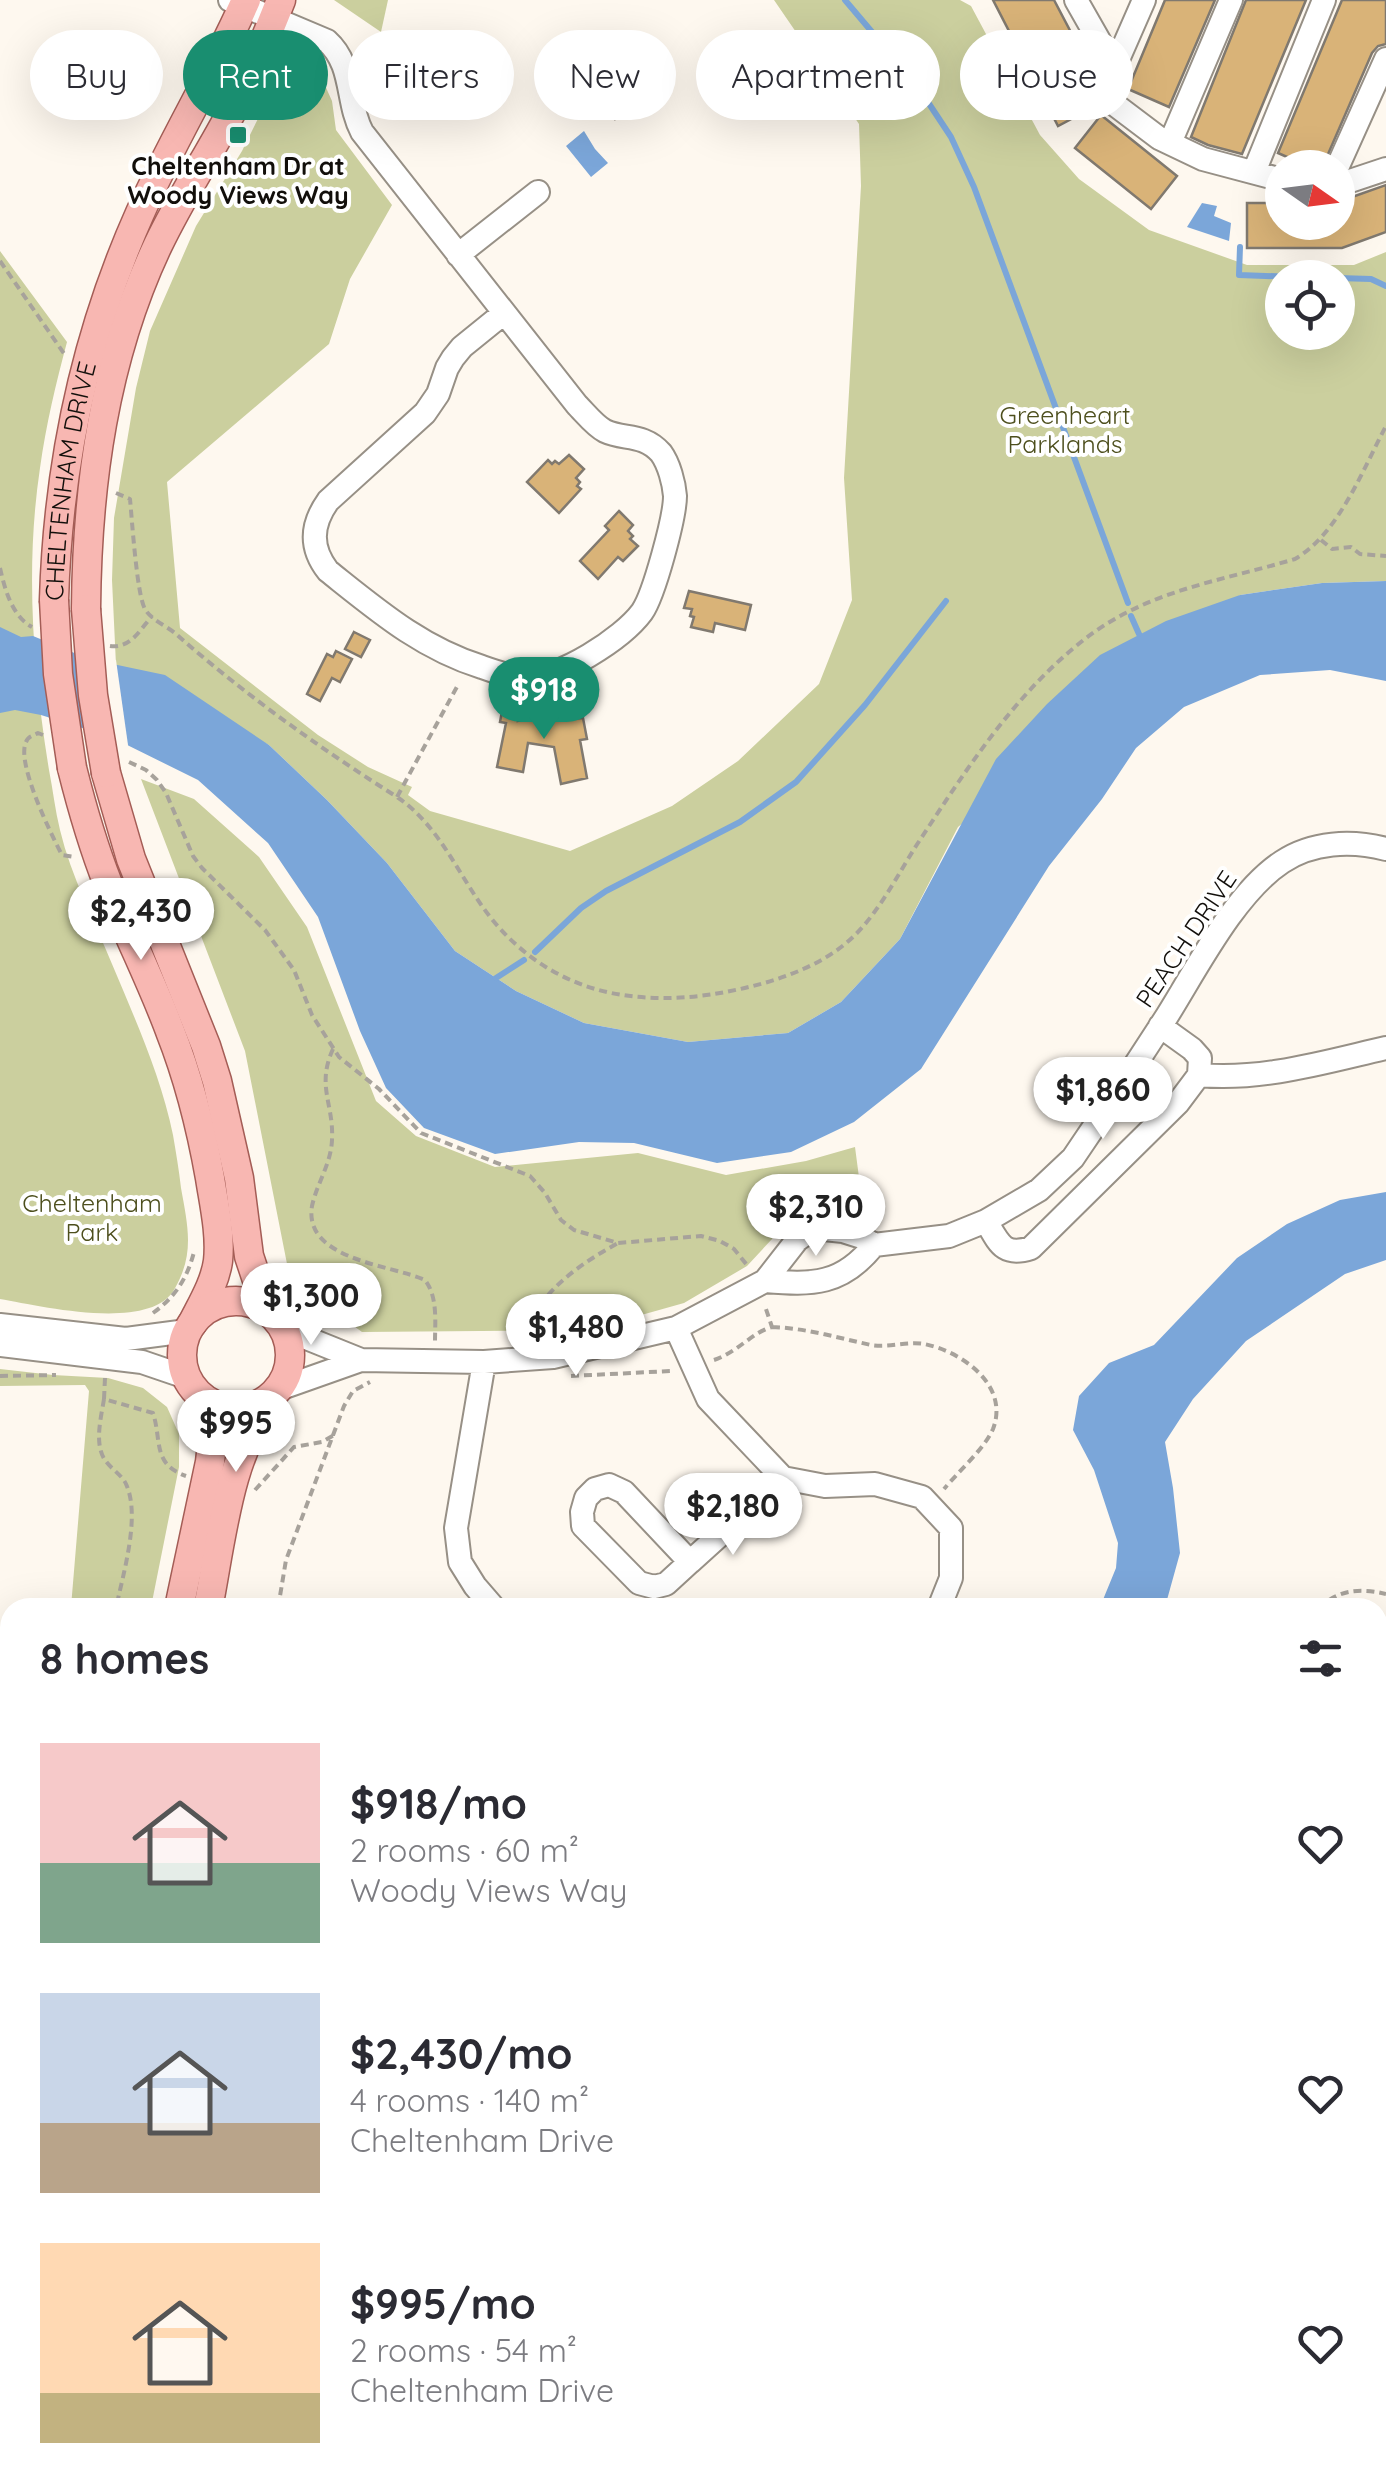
<!DOCTYPE html>
<html lang="en">
<head>
<meta charset="utf-8">
<style>
  :root { --surface:#fff; --page:#f2f2f3; --text:#2b2b33; --muted:#7c7c81; --accent:#198e70 }
  body { margin:0; font-family:Quicksand,sans-serif; background:var(--page); color:var(--text); height:100vh; display:flex; flex-direction:column; font-size:38px; white-space:nowrap }
  * { box-sizing:border-box; margin:0 }
  p { font-size:32px; color:var(--muted) }
  .icon { flex:none; width:55px; height:55px; fill:none; stroke:currentColor; stroke-width:2; stroke-linecap:round; stroke-linejoin:round }
  .map { position:relative; flex:1; overflow:hidden }
  .details { position:absolute; left:0px; top:1598px; width:1388px; height:892px; display:flex; flex-direction:column; background:var(--surface); border-radius:30px 30px 0 0; box-shadow:0 10px 40px #0002 }
  .details>* { flex:none }
  .banner { position:absolute; left:30px; top:30px; width:1328px; height:90px; display:flex; gap:20px }
  .needle { width:65px; rotate:104deg }
  .controls { position:absolute; left:1265px; top:150px; display:grid; gap:20px }
  .controls a { display:grid; place-items:center; width:90px; height:90px; border-radius:50%; background:var(--surface); box-shadow:0 10px 40px #0002; font-size:50px }
  .price { position:absolute; translate:-50% -85px; padding:0 22px; border-radius:35px; background:#fff; color:#222; font-size:32px; line-height:65px; filter:drop-shadow(0 2px 5px #0008) }
  .price::after { content:''; position:absolute; left:50%; top:60px; width:30px; height:22px; margin-left:-15px; background:inherit; clip-path:polygon(0 0,100% 0,50% 100%) }
  .price.active { background:var(--accent); color:#fff }
  ul { padding:0; list-style:none }
  li { display:flex; align-items:center; gap:30px; height:250px; padding:0 40px }
  li span { display:grid; place-items:center; flex:none; width:280px; height:200px; border-radius:0px; color:#555 }
  li>.icon { margin-inline-start:auto }
  span .icon { width:120px; height:120px; fill:#fffc; stroke-width:1 }
  li b { font-size:42px }
  h2 { display:flex; justify-content:space-between; align-items:center; height:120px; padding:0 40px; font-size:42px }
  .pill { padding:0 35px; border-radius:45px; background:var(--surface); box-shadow:0 10px 40px #0002; font-size:35px; line-height:90px }
  .pill.active { background:var(--accent); color:#fff }
  .map>svg:first-child { display:block }
  .green { fill:#cbcf9e; fill-rule:evenodd }
  .water { fill:#7ba6d9 }
  .pier { fill:#fef8ef }
  .lines { fill:none; stroke-linecap:round; stroke-linejoin:round }
  .stream { stroke:#7ba6d9; stroke-width:6 }
  .building { fill:#d9b378; stroke:#80796f; stroke-width:2.5 }
  .minor-casing { stroke:#979086; stroke-width:26 }
  .major-casing { stroke:#a45d56; stroke-width:31 }
  .path { stroke:#a7a29b; stroke-width:4; stroke-dasharray:8 5; stroke-linecap:butt }
  .minor { stroke:#fff; stroke-width:22 }
  .major { stroke:#f8b7b2; stroke-width:28 }
  .major-bridge-casing { stroke:#a45d56; stroke-width:31; stroke-linecap:butt }
  .major-bridge { stroke:#f8b7b2; stroke-width:28 }
  .poi-dot { fill:#198e70; stroke:#fff; stroke-width:4 }
  .labels { text-anchor:middle; stroke-width:8; stroke-linejoin:round; paint-order:stroke }
  .poi-label { font-size:25px; font-weight:bold; fill:#120f0b; stroke:#fff }
  .park-label { font-size:25px; fill:#4d4f1d; stroke:#fff }
  .street-label { font-size:25px; fill:#120f0b; stroke:#fff }
</style>
</head>
<body>
<div class="map">
<svg width="1386" height="2489" viewBox="0 0 1386 2489">
  <rect width="100%" height="100%" fill="#fef8ef"/>
  <path class="green" d="M 334,0 L 388,0 L 381,32 Z
    M 774,0 L 960,0 L 971,6 L 1040,135 L 1079,179 L 1149,230 L 1247,265 L 1354,265 L 1386,252 L 1386,581 L 1322,583 L 1240,595 L 958,827 L 900,939 L 841,1002 L 788,1033 L 688,1042 L 584,1023 L 516,991 L 455,951 L 387,863 L 327,800 L 269,745 L 116,665 L 112,580 L 114,518 L 136,388 L 150,331 L 196,226 L 242,151 L 283,68 L 293,61 L 319,72 L 332,101 L 336,130 L 392,205 L 350,279 L 329,344 L 167,482 L 180,628 L 318,735 L 368,767 L 412,787 L 408,795 L 430,811 L 570,851 L 672,806 L 738,761 L 819,684 L 852,600 L 844,478 L 861,186 L 859,124 ZM 1282,278 L 1338,278 L 1338,332 L 1282,332 Z
    M 0,251 L 67,342 C 56,383 46,425 40,468 C 25,568 33,670 49,770 C 53,790 55,810 60,830 C 71,876 94,920 112,964 C 135,1019 161,1076 173,1135 C 176,1153 179,1170 181,1188 C 188,1227 195,1254 174,1290 C 149,1332 40,1306 0,1299 Z
    M 141,779 L 194,799 L 259,857 L 307,927 L 376,1101 L 416,1136 L 495,1167 L 638,1153 L 726,1175 L 806,1161 L 855,1147 L 865,1223 L 799,1210 L 747,1266 L 684,1303 L 588,1330 L 362,1332 L 290,1279 L 245,1051 Z
    M 0,1369 L 53,1375 L 108,1378 L 143,1388 L 167,1407 L 179,1434 L 179,1467 L 151,1607 L 71,1607 L 89,1391 L 85,1385 L 0,1386 Z
    M 10,1732 L 10,2301 L 0,2300 L 0,1745 Z
    M 439,2480 L 548,2480 L 549,2489 L 435,2489 Z"/>
  <path class="water" d="M 584,131 L 595,149 L 608,163 L 591,177 L 566,146 Z
    M 1202,203 L 1217,206 L 1214,216 L 1231,223 L 1229,241 L 1187,227 Z
    M 1386,581 L 1386,681 L 1330,670 L 1260,675 L 1184,707 L 1136,748 L 1102,799 L 1049,866 L 921,1069 L 854,1122 L 791,1152 L 717,1163 L 634,1143 L 579,1142 L 495,1154 L 424,1128 L 386,1088 L 360,1031 L 318,917 L 268,843 L 198,780 L 111,737 L 41,715 L 15,710 L 0,713 L 0,627 L 21,637 L 33,636 L 89,659 L 165,675 L 269,745 L 327,800 L 387,863 L 455,951 L 516,991 L 584,1023 L 688,1042 L 788,1033 L 841,1002 L 900,939 L 996,759 L 1047,704 L 1100,655 L 1166,621 L 1240,595 L 1322,583 Z
    M 1386,1192 L 1386,1260 L 1345,1274 L 1246,1341 L 1193,1399 L 1165,1442 L 1173,1488 L 1180,1553 L 1165,1607 L 1100,1607 L 1116,1568 L 1118,1543 L 1094,1470 L 1073,1430 L 1079,1396 L 1109,1363 L 1154,1345 L 1237,1258 L 1287,1224 L 1340,1200 Z
    M 1378,2418 L 1386,2421 L 1386,2489 L 1288,2489 L 1290,2480 L 1378,2480 Z"/>
  <path class="pier" d="M 91,655 L 116,660 L 129,752 L 109,741 Z"/>
  <g class="lines">
    <path class="stream" d="M 845,0 L 916,84 L 951,137 L 974,187 L 1128,603
      M 1240,247 L 1239,275 L 1323,278
      M 1338,278 L 1371,279 L 1386,286
      M 1131,616 L 1139,634
      M 535,952 L 581,908 L 606,891 L 740,822 L 796,782 L 865,705 L 946,601
      M 496,978 L 524,960
      M 0,2252 L 10,2254"/>
  </g>
  <path class="building" d="M 993,0 L 1054,0 L 1086,61 L 1069,70 L 1090,109 L 1058,126 Z
    M 1165,0 L 1215,0 L 1169,107 L 1128,89 Z
    M 1246,0 L 1306,0 L 1242,154 L 1208,145 L 1191,137 Z
    M 1342,0 L 1386,0 L 1386,44 L 1378,46 L 1372,53 L 1322,168 L 1312,168 L 1278,153 Z
    M 616,66 L 641,98 L 615,119 L 589,87 Z
    M 1101,115 L 1177,176 L 1151,209 L 1075,148 Z
    M 1386,185 L 1386,232 L 1342,248 L 1247,248 L 1247,203 L 1282,203 L 1282,222 L 1338,222 L 1338,202 Z
    M 569,455 L 584,469 L 576,478 L 580,482 L 577,486 L 581,489 L 559,513 L 527,482 L 548,460 L 552,464 L 555,461 L 559,464 Z
    M 619,511 L 633,525 L 628,531 L 633,536 L 630,539 L 638,546 L 623,561 L 618,557 L 598,579 L 580,561 L 609,530 L 605,526 Z
    M 689,591 L 751,605 L 745,630 L 715,623 L 713,632 L 691,627 L 694,617 L 690,616 L 692,609 L 684,608 Z
    M 354,632 L 370,640 L 361,657 L 345,649 Z
    M 336,651 L 352,659 L 340,682 L 332,678 L 320,701 L 307,694 L 327,654 L 333,657 Z
    M 503,706 L 520,709 L 518,721 L 561,712 L 562,719 L 583,718 L 587,739 L 580,740 L 587,778 L 561,784 L 554,747 L 528,743 L 523,772 L 497,767 L 506,723 L 500,722 Z"/>
  <g class="lines">
    <g class="minor-casing">
      <path id="minor" d="M 230,0 L 327,41 C 354,65 346,102 362,132 L 577,405 C 585,413 595,426 605,431 C 624,440 643,433 661,453 C 669,464 674,483 675,496 C 675,517 654,595 642,612 C 622,639 559,679 526,678 C 510,677 496,672 482,667 C 421,648 377,610 328,571 C 310,548 311,525 328,501 L 425,413 L 438,394 L 447,368 L 453,358 L 462,347 L 504,313
        M 1076,0 L 1105,51 L 1110,101 L 1159,138 L 1203,159 L 1282,180
        M 1109,80 L 1144,0
        M 1170,143 L 1231,0
        M 1337,168 L 1386,59
        M 1254,172 L 1324,0
        M 1338,185 L 1386,169
        M 458,255 L 538,192
        M 1199,1075 C 1262,1081 1325,1062 1386,1048
        M 986,1221 C 999,1243 1003,1257 1031,1248 L 1178,1103 L 1199,1075 L 1200,1058 L 1192,1049 L 1160,1026
        M 765,1281 C 813,1285 842,1285 874,1245
        M 0,1325 L 126,1339 L 187,1331
        M 676,1328 L 708,1399 L 783,1478 L 825,1486 L 875,1484 L 922,1497 L 951,1528 L 951,1578 L 939,1608
        M 284,1329 L 361,1360
        M 0,1345 L 142,1362 L 186,1377
        M 484,1362 L 456,1528 L 460,1562 L 475,1586 L 494,1608
        M 279,1389 L 361,1360 L 484,1362 L 553,1357 L 676,1328 L 765,1281 L 797,1240 L 814,1228 L 843,1231 L 862,1237 L 874,1245 L 949,1236 L 986,1221 L 1039,1190 L 1073,1158 C 1105,1111 1136,1064 1167,1016 C 1197,968 1235,893 1282,862 C 1312,842 1351,840 1386,849
        M 690,1562 L 666,1584 L 654,1587 L 639,1583 L 583,1526 L 582,1512 L 586,1498 L 595,1489 L 609,1485 L 624,1492 L 690,1562 L 783,1478
        M 736,2480 L 737,2489
        M 348,2489 L 348,2480
        M 942,2489 L 942,2480"/>
    </g>
    <g class="major-casing">
      <g id="major">
        <path id="s1" d="M 54,600 C 58,465 85,336 140,213 C 172,141 214,73 246,0"/>
        <path d="M 86,609 C 87,485 104,359 158,245 C 180,199 208,156 232,111 C 251,75 266,38 281,0"/>
        <path d="M 72,768 C 82,808 93,846 108,884 C 127,934 152,982 170,1031 C 189,1079 201,1127 210,1178 C 214,1204 221,1234 218,1261 C 215,1283 202,1304 192,1324"/>
        <path d="M 106,773 L 131,859 L 206,1046 L 217,1081 L 239,1178 L 249,1256 L 260,1289 L 271,1313"/>
        <circle cx="236" cy="1355" r="54"/>
        <path d="M 179,1608 L 210,1462 L 212,1444 L 208,1402"/>
        <path d="M 208,1608 C 222,1537 228,1457 272,1398"/>
        <path d="M 574,2480 L 575,2489"/>
        <path d="M 605,2480 L 605,2489"/>
      </g>
    </g>
    <path class="path" d="M 0,261 L 65,355
      M 116,493 L 130,499 C 132,520 137,596 145,609 C 151,620 167,626 176,634 C 243,693 318,747 394,795 C 436,822 454,866 482,906 C 505,939 537,966 573,981 C 616,1000 669,1001 714,994 C 762,986 817,971 853,937 C 879,912 897,876 916,846 C 964,773 1012,697 1081,642 C 1146,590 1218,582 1295,559 C 1339,533 1362,471 1386,426
      M 1321,540 L 1332,549 L 1351,547 L 1360,554 L 1386,556
      M 0,568 C 5,590 12,616 32,627
      M 110,646 C 130,649 140,630 152,616
      M 43,735 L 38,733 C 33,736 28,736 26,742 C 16,763 51,834 62,855 L 75,857
      M 129,762 L 146,770 L 157,780 L 166,793 L 193,856 L 202,868 L 265,930 L 294,970 L 312,1015 L 339,1057 L 379,1089 L 421,1133 L 530,1176 L 545,1193 L 561,1220 L 574,1230 L 618,1243 L 701,1236 L 720,1241 L 734,1249 L 747,1265
      M 397,797 L 459,683
      M 333,1049 C 316,1086 334,1104 332,1140 C 331,1164 317,1183 312,1206 C 303,1260 392,1265 425,1280 C 438,1297 435,1322 435,1342
      M 290,1293 L 315,1318
      M 153,1313 C 175,1297 187,1279 194,1252
      M 772,1327 C 805,1328 839,1338 871,1345 C 889,1348 907,1341 924,1344 C 961,1351 1010,1385 993,1429 C 985,1448 958,1472 944,1489
      M 525,1341 C 533,1295 580,1264 618,1243
      M 714,1360 C 738,1352 751,1333 772,1327 L 765,1306
      M 0,1376 L 56,1375
      M 571,1376 L 671,1371
      M 105,1378 L 104,1399 L 153,1413 C 162,1441 152,1464 186,1476
      M 104,1399 C 101,1418 94,1444 105,1460 C 111,1469 122,1475 126,1484 C 141,1516 123,1574 116,1608
      M 255,1490 L 294,1447 L 322,1442 L 334,1435
      M 278,1608 L 286,1560 L 344,1406 L 353,1391 L 370,1382
      M 620,1608 L 628,1599
      M 1319,1608 C 1339,1589 1361,1588 1386,1594
      M 0,1678 L 10,1685
      M 0,1933 L 10,1930
      M 1378,2361 L 1386,2364
      M 538,2489 L 538,2480
      M 631,2489 L 635,2486"/>
    <use href="#minor" class="minor"/>
    <use href="#major" class="major"/>
    <g class="major-bridge-casing">
      <path id="major-bridge" d="M 54,600 L 58,674 L 72,768
        M 86,609 L 93,695 L 106,773"/>
    </g>
    <use href="#major-bridge" class="major-bridge"/>
  </g>
  <rect class="poi-dot" x="228" y="125" width="20" height="20" rx="5"/>
  <g class="labels">
    <g class="poi-label">
      <text x="238" y="175">Cheltenham Dr at<tspan x="238" dy="29">Woody Views Way</tspan></text>
    </g>
    <g class="park-label">
      <text x="1065" y="424">Greenheart<tspan x="1065" dy="29">Parklands</tspan></text>
      <text x="92" y="1212">Cheltenham<tspan x="92" dy="29">Park</tspan></text>
    </g>
    <g class="street-label">
      <text dy="9" stroke="none"><textPath href="#s1" startOffset="120">CHELTENHAM DRIVE</textPath></text>
      <text transform="translate(1186 939) rotate(-56)" y="9">PEACH DRIVE</text>
    </g>
  </g>
</svg>
<div class="controls">
<a><svg class="needle" viewBox="-14 -14 28 28"><path d="M0-13l5 13h-10z" fill="#e53935"/><path d="M0 13l5-13h-10z" fill="#7c7c81"/></svg></a>
<a><svg class="icon" aria-label="locate" viewBox="0 0 24 24"><circle cx="12" cy="12" r="6"/><path d="M12 2v4M12 18v4M2 12h4M18 12h4"/></svg></a>
</div>
<b class="price active" style="left:544px;top:742px">$918</b>
<b class="price" style="left:141px;top:963px">$2,430</b>
<b class="price" style="left:1103px;top:1142px">$1,860</b>
<b class="price" style="left:816px;top:1259px">$2,310</b>
<b class="price" style="left:311px;top:1348px">$1,300</b>
<b class="price" style="left:576px;top:1379px">$1,480</b>
<b class="price" style="left:236px;top:1475px">$995</b>
<b class="price" style="left:733px;top:1558px">$2,180</b>
<div class="banner">
<a class="pill">Buy</a>
<a class="pill active">Rent</a>
<a class="pill">Filters</a>
<a class="pill">New</a>
<a class="pill">Apartment</a>
<a class="pill">House</a>
</div>
<section class="details">
<h2>8 homes<svg class="icon" aria-label="filters" viewBox="0 0 24 24"><path d="M4 7h16M4 17h16"/><circle cx="9" cy="7" r="2"/><circle cx="15" cy="17" r="2"/></svg></h2>
<ul>
<li><span style="background:linear-gradient(#f6c9c9 60%,#7fa58c 0)"><svg class="icon" aria-label="home" viewBox="0 0 24 24"><path d="M3 11l9-7 9 7M6 9v11h12V9"/></svg></span><div><b>$918/mo</b><p>2 rooms · 60 m²</p><p>Woody Views Way</p></div><svg class="icon" aria-label="heart" viewBox="0 0 24 24"><path d="M12 20l-8-8c-3-5 5-10 8-4 3-6 11-1 8 4z"/></svg></li>
<li><span style="background:linear-gradient(#c9d6e8 65%,#b9a48a 0)"><svg class="icon" aria-label="home" viewBox="0 0 24 24"><path d="M3 11l9-7 9 7M6 9v11h12V9"/></svg></span><div><b>$2,430/mo</b><p>4 rooms · 140 m²</p><p>Cheltenham Drive</p></div><svg class="icon" aria-label="heart" viewBox="0 0 24 24"><path d="M12 20l-8-8c-3-5 5-10 8-4 3-6 11-1 8 4z"/></svg></li>
<li><span style="background:linear-gradient(#ffd9b3 75%,#c2b280 0)"><svg class="icon" aria-label="home" viewBox="0 0 24 24"><path d="M3 11l9-7 9 7M6 9v11h12V9"/></svg></span><div><b>$995/mo</b><p>2 rooms · 54 m²</p><p>Cheltenham Drive</p></div><svg class="icon" aria-label="heart" viewBox="0 0 24 24"><path d="M12 20l-8-8c-3-5 5-10 8-4 3-6 11-1 8 4z"/></svg></li>
</ul>
</section>
</div>
</body>
</html>
